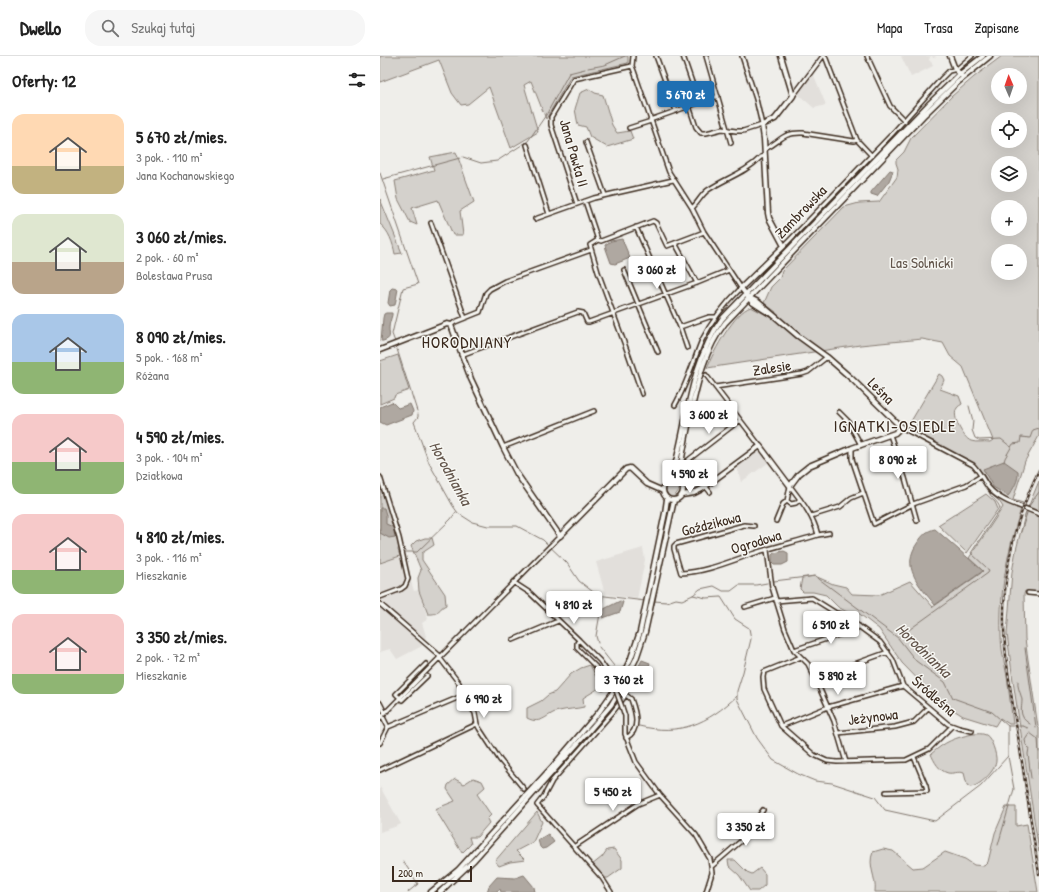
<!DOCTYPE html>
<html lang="pl">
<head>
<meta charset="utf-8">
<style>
  :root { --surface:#fff; --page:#f6f6f6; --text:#222; --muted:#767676; --line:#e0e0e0; --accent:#1f6fb2 }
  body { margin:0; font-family:"Patrick Hand",sans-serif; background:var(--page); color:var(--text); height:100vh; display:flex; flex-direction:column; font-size:15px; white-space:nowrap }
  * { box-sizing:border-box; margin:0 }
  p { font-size:13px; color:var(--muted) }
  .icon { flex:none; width:22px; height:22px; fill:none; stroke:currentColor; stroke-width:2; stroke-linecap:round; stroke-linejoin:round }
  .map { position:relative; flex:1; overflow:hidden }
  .details { display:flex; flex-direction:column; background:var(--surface); width:380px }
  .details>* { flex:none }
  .needle { width:26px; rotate:358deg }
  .controls { position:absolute; left:611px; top:12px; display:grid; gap:8px }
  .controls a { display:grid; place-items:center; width:36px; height:36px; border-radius:50%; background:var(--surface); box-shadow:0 4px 16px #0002; font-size:20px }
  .scale { position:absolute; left:12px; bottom:10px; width:80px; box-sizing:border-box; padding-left:4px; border:2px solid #3b2a1e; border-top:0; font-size:11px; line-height:14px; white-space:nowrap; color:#3b2a1e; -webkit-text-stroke:3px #f6f6f2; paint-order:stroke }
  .price { position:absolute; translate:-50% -34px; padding:0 9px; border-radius:4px; background:#fff; color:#222; font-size:13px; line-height:26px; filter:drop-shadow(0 1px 2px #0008) }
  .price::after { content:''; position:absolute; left:50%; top:24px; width:12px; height:9px; margin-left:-6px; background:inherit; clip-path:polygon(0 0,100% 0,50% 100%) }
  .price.current { background:var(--accent); color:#fff }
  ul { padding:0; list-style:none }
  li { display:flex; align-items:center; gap:12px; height:100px; padding:0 12px }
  li span { display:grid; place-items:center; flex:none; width:112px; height:80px; border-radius:12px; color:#555 }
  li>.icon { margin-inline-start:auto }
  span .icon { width:48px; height:48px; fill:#fffc; stroke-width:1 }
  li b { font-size:17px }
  h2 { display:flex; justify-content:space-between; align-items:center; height:48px; padding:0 12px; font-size:17px }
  header { display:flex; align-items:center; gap:24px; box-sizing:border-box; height:56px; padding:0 20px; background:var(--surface); border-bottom:1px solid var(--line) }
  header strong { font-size:19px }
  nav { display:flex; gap:22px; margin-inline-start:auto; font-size:14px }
  .search { width:280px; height:36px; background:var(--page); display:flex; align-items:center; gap:10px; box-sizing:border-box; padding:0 14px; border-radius:16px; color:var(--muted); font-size:15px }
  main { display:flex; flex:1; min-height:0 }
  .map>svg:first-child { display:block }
  .built { fill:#e2dfdb }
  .green { fill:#d4d1cc; stroke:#887e75; fill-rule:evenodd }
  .water { fill:#afa8a1; stroke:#81766d }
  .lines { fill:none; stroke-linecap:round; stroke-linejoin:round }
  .stream { stroke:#81766d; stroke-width:1 }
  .street-casing { stroke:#3b2a1e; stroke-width:6 }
  .secondary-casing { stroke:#3b2a1e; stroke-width:7 }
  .street { stroke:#f6f6f2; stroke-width:3 }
  .secondary { stroke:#f6f6f2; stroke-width:4 }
  .rail-casing { stroke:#3b2a1e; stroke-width:2.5 }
  .rail { stroke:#f6f6f2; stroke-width:1; stroke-dasharray:3; stroke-linecap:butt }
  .street-bridge-casing { stroke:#3b2a1e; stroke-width:6; stroke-linecap:butt }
  .street-bridge { stroke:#f6f6f2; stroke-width:3 }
  .labels { text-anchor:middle; stroke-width:3; stroke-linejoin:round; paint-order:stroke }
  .street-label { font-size:15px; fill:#3b2a1e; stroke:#f6f6f2 }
  .park-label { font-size:15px; fill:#61544a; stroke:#f6f6f2 }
  .water-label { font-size:16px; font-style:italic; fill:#64564c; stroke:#f6f6f2 }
  .quarter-label { font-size:17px; letter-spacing:1px; fill:#3b2a1e; stroke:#f6f6f2 }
</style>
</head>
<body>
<header>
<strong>Dwello</strong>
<div class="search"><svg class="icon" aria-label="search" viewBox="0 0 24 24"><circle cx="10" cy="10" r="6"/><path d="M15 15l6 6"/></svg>Szukaj tutaj</div>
<nav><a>Mapa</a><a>Trasa</a><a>Zapisane</a></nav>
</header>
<main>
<section class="details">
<h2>Oferty: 12<svg class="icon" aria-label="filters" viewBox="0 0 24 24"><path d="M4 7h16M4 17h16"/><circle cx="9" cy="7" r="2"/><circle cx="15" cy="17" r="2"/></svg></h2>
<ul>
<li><span style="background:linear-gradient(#ffd9b3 65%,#c2b280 0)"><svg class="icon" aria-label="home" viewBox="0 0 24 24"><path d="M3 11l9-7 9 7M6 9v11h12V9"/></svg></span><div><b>5 670 zł/mies.</b><p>3 pok. · 110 m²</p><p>Jana Kochanowskiego</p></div></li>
<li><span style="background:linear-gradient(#dfe7d0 60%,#b9a48a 0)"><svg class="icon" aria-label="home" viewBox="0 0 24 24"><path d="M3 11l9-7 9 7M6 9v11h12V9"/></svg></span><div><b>3 060 zł/mies.</b><p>2 pok. · 60 m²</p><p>Bolesława Prusa</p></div></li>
<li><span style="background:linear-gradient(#a9c7e8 60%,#8fb573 0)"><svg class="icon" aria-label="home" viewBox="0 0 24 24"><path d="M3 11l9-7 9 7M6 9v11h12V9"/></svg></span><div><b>8 090 zł/mies.</b><p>5 pok. · 168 m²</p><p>Różana</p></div></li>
<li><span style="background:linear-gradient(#f6c9c9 60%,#8fb573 0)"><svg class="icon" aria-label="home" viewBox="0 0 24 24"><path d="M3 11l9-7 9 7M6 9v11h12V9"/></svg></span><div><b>4 590 zł/mies.</b><p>3 pok. · 104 m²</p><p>Działkowa</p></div></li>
<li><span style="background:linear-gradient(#f6c9c9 70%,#8fb573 0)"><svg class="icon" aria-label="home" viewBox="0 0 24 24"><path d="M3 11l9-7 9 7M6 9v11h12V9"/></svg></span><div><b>4 810 zł/mies.</b><p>3 pok. · 116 m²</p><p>Mieszkanie</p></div></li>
<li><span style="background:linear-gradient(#f6c9c9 75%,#8fb573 0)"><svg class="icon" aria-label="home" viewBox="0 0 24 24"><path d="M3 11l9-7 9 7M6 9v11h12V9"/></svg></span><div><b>3 350 zł/mies.</b><p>2 pok. · 72 m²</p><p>Mieszkanie</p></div></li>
</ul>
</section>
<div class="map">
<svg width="659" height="836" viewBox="0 0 659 836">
  <rect width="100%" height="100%" fill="#efeeea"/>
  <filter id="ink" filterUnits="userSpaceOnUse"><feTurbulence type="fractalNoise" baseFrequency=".025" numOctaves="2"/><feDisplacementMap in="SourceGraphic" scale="8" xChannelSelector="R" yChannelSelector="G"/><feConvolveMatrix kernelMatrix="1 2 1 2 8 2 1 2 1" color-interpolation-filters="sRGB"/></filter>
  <g filter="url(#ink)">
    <path class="built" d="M 521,0 L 555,0 L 556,1 L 553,2 L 552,0 L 550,1 L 549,4 L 552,7 L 553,10 L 531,21 Z
      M 433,17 L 446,49 L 434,52 L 419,39 L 419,36 Z
      M 377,396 L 380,396 L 388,407 L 361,426 L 357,411 Z
      M 263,492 L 265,504 L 257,543 L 225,538 L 216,506 Z
      M 23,499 L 34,535 L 39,534 L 48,563 L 42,567 L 46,580 L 42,590 L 17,603 L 10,593 L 0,596 L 0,507 Z
      M 0,731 L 21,768 L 17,770 L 0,776 Z"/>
    <path class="green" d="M 0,0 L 248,0 L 248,7 L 191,20 L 166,63 L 151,25 L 144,29 L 158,76 L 131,92 L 109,31 L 88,48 L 81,49 L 72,37 L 59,4 L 0,26 Z
      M 622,0 L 659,0 L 659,380 L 645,405 L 633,444 L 643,447 C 629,489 619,533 621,578 C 621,592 624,606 627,620 C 629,636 631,652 633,668 L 629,668 L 620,662 L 615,670 L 583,660 L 558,644 L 522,607 L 499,573 L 477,556 L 469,557 L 458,551 L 446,539 L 433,536 L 423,536 L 420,533 L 422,522 L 435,520 L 453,528 L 466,531 L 472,538 L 499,539 L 530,525 L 553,551 L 601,517 L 602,514 L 589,502 L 623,451 L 619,445 L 611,438 C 610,426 601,413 592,406 L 527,372 L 559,318 L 562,320 L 564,324 L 560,333 L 579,340 L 582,348 C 581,349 578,350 577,352 C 571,360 583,382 591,385 C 596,387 604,385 610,386 L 613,384 L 583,311 L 570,300 L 563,287 L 542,283 L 480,289 L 327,312 C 333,296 355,255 371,251 L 392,262 L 396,256 L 384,247 L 391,231 L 400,222 L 402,215 L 464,151 L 479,147 L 499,146 L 517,121 L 518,113 L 516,107 L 516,104 L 524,96 L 531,82 L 572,40 L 594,21 ZM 618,19 L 640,19 L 640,41 L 618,41 ZM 618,63 L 640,63 L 640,85 L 618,85 ZM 618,107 L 640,107 L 640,129 L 618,129 ZM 618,151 L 640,151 L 640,173 L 618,173 ZM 618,195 L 640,195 L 640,217 L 618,217 Z
      M 209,33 L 215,37 L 223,39 L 232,69 L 237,77 L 250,75 L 253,83 L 227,91 L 210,81 L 206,71 L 198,69 L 195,53 L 200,37 Z
      M 76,96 L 94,146 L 80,155 L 83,179 L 73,179 L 58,144 L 32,152 L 37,169 L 30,166 L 18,143 L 15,125 L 54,114 L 50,101 Z
      M 0,143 L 22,197 L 15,198 C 13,187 9,175 0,168 Z
      M 18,299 L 29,334 L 15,339 L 14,342 L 0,348 L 0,305 Z
      M 659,425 L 659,536 L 645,535 L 644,538 L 645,583 L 658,671 L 659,672 L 659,796 L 633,625 L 627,578 L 632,516 L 636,494 L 645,459 Z
      M 293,426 C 305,431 297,436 293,442 L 289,441 L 286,435 L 287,431 Z
      M 0,427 L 19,490 L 18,494 L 20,500 L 0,507 Z
      M 606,438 L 615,446 L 618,453 L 587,497 L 558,469 Z
      M 45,482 L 52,482 L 54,489 L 42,497 L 42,504 L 65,538 L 66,549 C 57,553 60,559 48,558 L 39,535 L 38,522 L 41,514 L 31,490 L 36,485 Z
      M 210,609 L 221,630 L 216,634 L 203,642 L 204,651 C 196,653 187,653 179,655 C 167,657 162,670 147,662 L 147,652 L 161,645 L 168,639 L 175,636 L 191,618 L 201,612 Z
      M 593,678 C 597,678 602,677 606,679 C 611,681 617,699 616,705 C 616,714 599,731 590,731 L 587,729 L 584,717 C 578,715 573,718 568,717 C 559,715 554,705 551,698 C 566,685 574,682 593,678 Z
      M 93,722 L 102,725 L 105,731 L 97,738 L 111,759 L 107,763 L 109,767 L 97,781 L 89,781 L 91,788 L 82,797 L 55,753 L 75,745 L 67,733 L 68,729 L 75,723 L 84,728 Z
      M 626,751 L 636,751 L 636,770 L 647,768 L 658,836 L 495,836 C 497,822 487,810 493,796 L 503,793 L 513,795 L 533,812 L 543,811 L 565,796 L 585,803 L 594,809 L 604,810 L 608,806 L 615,777 Z
      M 157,756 L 162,766 L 153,786 L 136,795 L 145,804 L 130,806 L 119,810 L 115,805 Z
      M 234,793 L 242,804 L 242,812 L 228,822 L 224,822 L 212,809 L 222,801 L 227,794 Z
      M 348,804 L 355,804 L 367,816 L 372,818 L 380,812 L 385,818 L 385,829 L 378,835 L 370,835 L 359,819 L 349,810 Z"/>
    <path class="water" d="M 510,114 L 513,115 L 509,125 L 497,140 L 491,138 L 491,136 Z
      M 242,183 L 250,202 L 235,208 L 231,207 L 226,193 L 225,189 L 231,185 Z
      M 12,232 L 18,233 L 15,249 L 10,250 L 8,247 L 10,234 Z
      M 6,257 L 12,257 L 12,259 C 11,263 9,268 9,272 C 9,280 12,282 3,285 L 1,285 L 3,262 L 4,258 Z
      M 12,346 L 18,352 L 30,348 L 33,355 L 32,359 L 6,369 L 0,366 L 0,351 Z
      M 624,405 L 638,415 C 639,424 633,434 628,440 L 613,431 L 603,413 Z
      M 0,452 L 4,452 L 6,459 L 6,468 L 13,471 L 15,481 L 9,482 L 0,477 Z
      M 555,473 L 603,515 L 555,549 C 539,529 520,511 538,486 C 543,479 546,475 555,473 Z
      M 404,495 L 408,497 L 408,506 L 402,509 L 394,509 L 392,507 L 392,499 L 394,497 Z
      M 240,545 L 243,546 L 240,556 L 223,562 L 222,560 L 224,553 Z
      M 262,604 L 270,607 L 265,621 L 256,625 L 253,624 L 253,621 Z
      M 168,778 L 174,786 L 166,792 L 162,793 L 160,791 L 158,784 Z
      M 144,819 L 154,831 L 155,836 L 121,836 L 120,833 L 115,836 L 107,836 L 109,830 L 117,821 L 135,822 Z"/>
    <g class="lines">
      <path class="stream" d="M 208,12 L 225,9 L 245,0
        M 83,101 L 101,107 L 117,105 L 148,85 L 166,59 L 189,17 L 205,13
        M 0,117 L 38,228 L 23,232 L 12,278 L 15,286
        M 3,123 L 80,102
        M 16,290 L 37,355
        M 589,350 L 593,365 L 592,374 L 595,382 L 599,384 L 621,383 L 631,391
        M 38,358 L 38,361 L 34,366 L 49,407 L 73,450 L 78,457 L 92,466 L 108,470 L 137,470 L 163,484 L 187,507 L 199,525 L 217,539 L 265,545
        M 624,406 L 625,402 L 633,388 L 640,387 L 641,381 L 650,382 L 653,374 L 659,372
        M 649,450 L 659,436
        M 641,476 L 647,457
        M 24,496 L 37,496 L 71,463 L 76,456
        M 394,525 L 435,520 L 518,582 L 536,605 L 565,626 L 573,642 L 612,656 L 628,670 L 634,670
        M 313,539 L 326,542 L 341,541 L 355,563 L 369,572 L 371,583 L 363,616 L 357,635 L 357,643 L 377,682 L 393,704 L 418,718 L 435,725 L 452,727 L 495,741 L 505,754 L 555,765 L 601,730 L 628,700 L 628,670
        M 274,545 L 287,546 L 296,543 L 302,544 L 313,539 L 320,533 L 334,530 L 343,535 L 351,535 L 359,529 L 376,529 L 387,527
        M 519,581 L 608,517 L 609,515 L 607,512 L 591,497 L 620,453 C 619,445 611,443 609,436
        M 218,587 L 216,580 L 223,541
        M 219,591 L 234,610 L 232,613
        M 645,592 L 656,671
        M 638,625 C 637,632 641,637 642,644 C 642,650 640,656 643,661 C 644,664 647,666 650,668
        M 259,670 C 300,680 327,668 357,640
        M 639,670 L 643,670 L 648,672
        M 650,677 L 658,683 L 659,696
        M 649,678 L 645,684 L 646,689 L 649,692 L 648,698 L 651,722
        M 659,778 L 659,779
        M 618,789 L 634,733 L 628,700
        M 23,805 L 38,828 L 28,836"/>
      <g class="street-casing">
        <path id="street" d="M 253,0 L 252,10 L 254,15 L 289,116 L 312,152 L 324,176 L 361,232 C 345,248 332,264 322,284 C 313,306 307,328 295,349
          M 276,0 L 296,55
          M 303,0 L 319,47
          M 326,0 L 351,87
          M 445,0 L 477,84
          M 487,0 L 510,50 L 525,65
          M 413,40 L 443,0
          M 309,50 L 316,71 L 321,77 L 326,77 L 342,73 L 356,75 L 363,75 L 382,69 L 376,43 L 362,0
          M 270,64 L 338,40
          M 249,72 L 271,65
          M 206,86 L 225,139
          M 147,89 L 169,158
          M 385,93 C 401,86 401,76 423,77 L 474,85 L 477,84 L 492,100
          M 205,145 L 218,184
          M 197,148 L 171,69 L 171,61 L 194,23 L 252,10
          M 312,152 C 318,147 321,139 328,134 C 346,122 365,117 381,101 L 385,100
          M 155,163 L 214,142 L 293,124
          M 51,167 L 85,262
          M 256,171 L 300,271 L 307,292
          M 295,187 L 317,227
          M 404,190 L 512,78 L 562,22 L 569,15 L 577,13 L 592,0
          M 244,214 L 278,296
          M 71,269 L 75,266 L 100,256 L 106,237 L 110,233 L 125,225 L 211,194
          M 300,271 L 329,261 L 335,261
          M 81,299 L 198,256 L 203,257 L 207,266 L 209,266 L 317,227 L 349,214
          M 326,319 L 380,390
          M 335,331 L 422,318 L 428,316 L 447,301
          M 262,338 L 249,300 L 218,216 L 210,189 L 218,184 L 221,185 L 273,165 L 276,167 L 287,190 L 324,176
          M 459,356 L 468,365 L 481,389
          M 521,371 L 593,409 C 600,416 603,425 609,432 C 622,447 642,450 659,458
          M 510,379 L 525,422 L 537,465
          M 123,391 L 214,355
          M 472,392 L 472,403 L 494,468 L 533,448 L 586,429 L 601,420
          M 307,405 L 360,364
          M 0,421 L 19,482 L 28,523 L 25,530 L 21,533 L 0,541
          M 410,430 L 407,445 L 411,448 L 416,447 L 420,443
          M 326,431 L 330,436
          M 431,460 L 460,451 L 471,442 L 483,437
          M 396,465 L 403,448 L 407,445
          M 374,470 L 364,469 L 296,488 L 294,490 L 294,493 L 301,517 C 327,516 353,504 378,496 C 398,490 418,485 438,479 C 433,459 422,446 410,430
          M 438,479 L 449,477
          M 387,494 L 392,531 L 405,573 L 414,594 L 428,608 L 435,622 L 454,665 L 466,706
          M 133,526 L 150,537 L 199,584 L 197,587 L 197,592 L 216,611 L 223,632
          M 648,537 L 659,538
          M 396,545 L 432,542 L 456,557 L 462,558 L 500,586 L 513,604 L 523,630 L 568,668 L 579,672 L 592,675
          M 0,548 L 60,600
          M 365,551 L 395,542
          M 133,584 L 178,565
          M 199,584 L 220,605 L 231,621
          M 414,594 L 476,573 L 479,570
          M 59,601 L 79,627 L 82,640 L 95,657 L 97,668 L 99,672 L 120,704 L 144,733
          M 421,601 L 384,616 L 383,621 L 384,633 L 401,670 L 434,699 L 447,705 L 457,706 L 526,704 L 549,693 L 572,670
          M 46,608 L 16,638 L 22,644 L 47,620
          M 435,622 L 508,596
          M 0,647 L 5,657
          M 242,651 L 245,660 L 245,678 L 256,706 L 280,739 L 316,779 L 330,803 L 332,817 L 326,836
          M 0,662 L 180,480
          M 401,670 L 448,651 L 523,630
          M 8,671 L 82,640
          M 458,677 L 515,671 L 534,666 L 548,652
          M 0,687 L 8,671 L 2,659
          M 0,714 L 97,668
          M 506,736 L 547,735 L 546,730 L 534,701
          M 195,790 L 258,748 L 280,739
          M 332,810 L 361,785 L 383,754
          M 231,836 L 222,822 L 157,749 L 164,740 L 172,725 L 232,657 L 246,639 L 251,643 C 256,657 261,674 246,682"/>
      </g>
      <g class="secondary-casing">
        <path id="secondary" d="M 570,0 L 575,13 L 582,20
          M 389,257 L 372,246 L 361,232 L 404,190 L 389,162 L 388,157 L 384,83 L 382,69 L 395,63 L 413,40 L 401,0
          M 0,294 L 67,268 L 71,269 L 91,323 L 123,391 L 137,418 L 180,480 L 246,413 L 250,412 L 267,428 L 283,435
          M 291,424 C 308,370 308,310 342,263 L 550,47 L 580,18 L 603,0
          M283 434a10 10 0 1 1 20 0a10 10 0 1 1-20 0Z
          M 298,426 C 301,406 305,385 309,365 C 317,330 323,296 345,267 L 543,60 L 578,26 L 610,0
          M 302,439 L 314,437 L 322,433 L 380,390 L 410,430 L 419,418 L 429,410 L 472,392 L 515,377 L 521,371 L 472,323 L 447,301 L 418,280 L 378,246 L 368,241
          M 51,836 L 78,814 L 173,710 L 219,656 L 238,629 L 251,602 L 260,576 L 285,457 L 287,443
          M 60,836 L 94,804 L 208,676 L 231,649 L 242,631 L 256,603 L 265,576 L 294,444"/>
      </g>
      <use href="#street" class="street"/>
      <use href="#secondary" class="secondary"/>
      <g class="rail-casing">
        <path id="rail" d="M 659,414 C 632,469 620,530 625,590 C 628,621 633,651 638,680 C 645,726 652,772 659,818"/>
      </g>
      <use href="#rail" class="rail"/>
      <g class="street-bridge-casing">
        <path id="street-bridge" d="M 231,621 L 242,651"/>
      </g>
      <use href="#street-bridge" class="street-bridge"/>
    </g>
  </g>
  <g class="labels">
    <g class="street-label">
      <text transform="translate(194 97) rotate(74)" y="5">Jana Pawła II</text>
      <text transform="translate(421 156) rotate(-46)" y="5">Zambrowska</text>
      <text transform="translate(392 312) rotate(-8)" y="5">Zalesie</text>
      <text transform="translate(501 335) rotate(45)" y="5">Leśna</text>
      <text transform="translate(331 468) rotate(-14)" y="5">Goździkowa</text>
      <text transform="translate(376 486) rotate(-17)" y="5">Ogrodowa</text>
      <text transform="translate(554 640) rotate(41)" y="5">Śródleśna</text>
      <text transform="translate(493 661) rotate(-7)" y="5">Jeżynowa</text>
    </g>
    <g class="park-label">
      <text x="542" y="212">Las Solnicki</text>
    </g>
    <g class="water-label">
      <text transform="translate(71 417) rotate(61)" y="6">Horodnianka</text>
      <text transform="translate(544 594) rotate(44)" y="6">Horodnianka</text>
    </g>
    <g class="quarter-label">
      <text x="87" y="292">HORODNIANY</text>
      <text x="515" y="376">IGNATKI-OSIEDLE</text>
    </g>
  </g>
</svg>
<div class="controls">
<a><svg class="needle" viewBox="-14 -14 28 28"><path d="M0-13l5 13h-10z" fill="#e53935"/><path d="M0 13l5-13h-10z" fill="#767676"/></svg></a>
<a><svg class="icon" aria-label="locate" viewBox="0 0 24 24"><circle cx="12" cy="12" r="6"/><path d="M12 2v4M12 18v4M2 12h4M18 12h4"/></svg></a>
<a><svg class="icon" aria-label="layers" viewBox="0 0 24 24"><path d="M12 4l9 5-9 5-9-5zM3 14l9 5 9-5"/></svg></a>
<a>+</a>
<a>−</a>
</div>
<div class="scale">200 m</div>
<b class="price current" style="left:306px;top:59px">5 670 zł</b>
<b class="price" style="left:277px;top:234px">3 060 zł</b>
<b class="price" style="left:329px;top:379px">3 600 zł</b>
<b class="price" style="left:518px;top:424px">8 090 zł</b>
<b class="price" style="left:310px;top:438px">4 590 zł</b>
<b class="price" style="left:194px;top:569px">4 810 zł</b>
<b class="price" style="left:451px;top:589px">6 510 zł</b>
<b class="price" style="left:458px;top:640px">5 890 zł</b>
<b class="price" style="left:244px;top:644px">3 760 zł</b>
<b class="price" style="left:104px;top:663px">6 990 zł</b>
<b class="price" style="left:233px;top:756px">5 450 zł</b>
<b class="price" style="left:366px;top:791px">3 350 zł</b>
</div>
</main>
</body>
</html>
